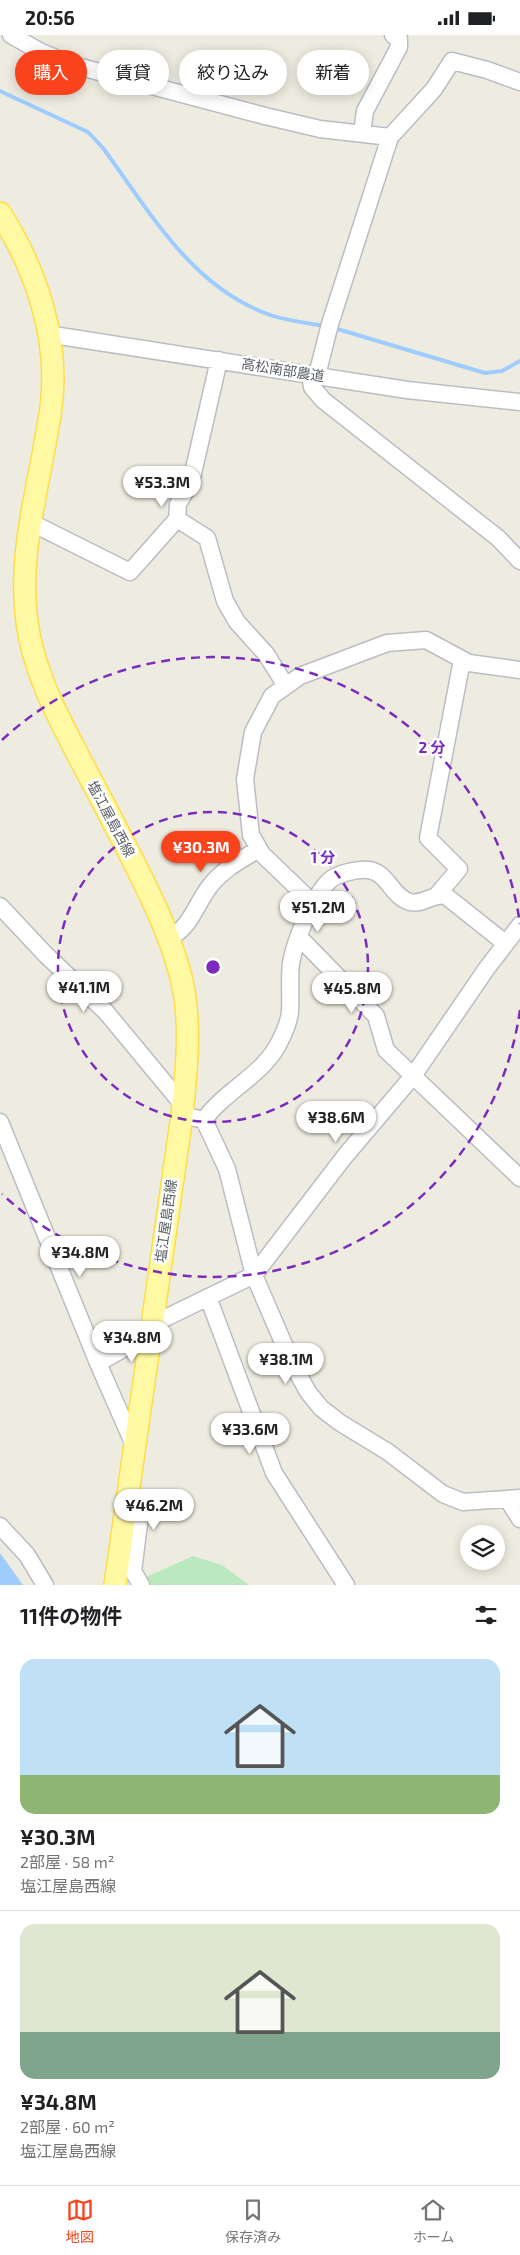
<!DOCTYPE html>
<html lang="ja">
<head>
<meta charset="utf-8">
<style>
  :root { --surface:#fff; --page:#f6f6f6; --text:#202124; --muted:#757577; --line:#e0e0e0; --accent:#f8431c }
  body { margin:0; font-family:"Exo 2","Noto Sans JP",sans-serif; background:var(--page); color:var(--text); height:100vh; display:flex; flex-direction:column; font-size:19px; white-space:nowrap }
  * { box-sizing:border-box; margin:0 }
  p { font-size:16px; color:var(--muted) }
  .icon { flex:none; width:28px; height:28px; fill:none; stroke:currentColor; stroke-width:2; stroke-linecap:round; stroke-linejoin:round }
  .map { position:relative; height:1550px; overflow:hidden }
  .side { display:flex; flex-direction:column; background:var(--surface); flex:1 }
  .side>* { flex:none }
  .guide { position:absolute; left:15px; top:15px; width:490px; height:45px; display:flex; gap:10px }
  .fabs { position:absolute; left:460px; top:1490px; display:grid; gap:10px }
  .fabs a { display:grid; place-items:center; width:45px; height:45px; border-radius:50%; background:var(--surface); box-shadow:0 2px 12px #0003; font-size:25px }
  .price { position:absolute; translate:-50% -42px; padding:0 11px; border-radius:18px; background:#fff; color:#222; font-size:16px; line-height:32px; filter:drop-shadow(0 1px 2px #0008) }
  .price::after { content:''; position:absolute; left:50%; top:30px; width:15px; height:11px; margin-left:-8px; background:inherit; clip-path:polygon(0 0,100% 0,50% 100%) }
  .price.selected { background:var(--accent); color:#fff }
  ul { padding:0; list-style:none }
  li { display:grid; align-content:center; gap:10px; height:265px; padding:0 20px }
  li+li { border-top:1px solid var(--line) }
  li span { display:grid; place-items:center; height:155px; border-radius:15px; color:#555 }
  li>.icon { margin-inline-start:auto }
  span .icon { width:90px; height:90px; fill:#fffc; stroke-width:1 }
  li b { font-size:21px }
  h2 { display:flex; justify-content:space-between; align-items:center; height:60px; padding:0 20px; font-size:21px }
  .chip { padding:0 18px; border-radius:22px; background:var(--surface); box-shadow:0 2px 12px #0003; font-size:18px; line-height:45px }
  .chip.selected { background:var(--accent); color:#fff }
  .status { display:flex; justify-content:space-between; align-items:center; height:35px; padding:0 25px; background:var(--surface); direction:ltr }
  .status svg { height:14px; fill:currentColor }
  .tab-bar { display:flex; justify-content:space-around; align-items:center; height:70px; border-top:1px solid var(--line); background:var(--surface); font-size:14px; color:var(--muted) }
  .tab-bar a { display:grid; justify-items:center; gap:2px }
  .tab-bar .selected { color:var(--accent) }
  .map>svg:first-child { display:block }
  .green { fill:#bae8bf }
  .water { fill:#9fccff }
  .lines { fill:none; stroke-linecap:round; stroke-linejoin:round }
  .stream { stroke:#9fccff; stroke-width:4 }
  .minor-casing { stroke:#bbbdc4; stroke-width:19 }
  .major-casing { stroke:#fedd49; stroke-width:24 }
  .minor { stroke:#fff; stroke-width:16 }
  .major { stroke:#fff9a4; stroke-width:21 }
  .ring { fill:none; stroke:#7b2cbf; stroke-width:2.5; stroke-dasharray:9 6 }
  .labels { text-anchor:middle; stroke-width:5; stroke-linejoin:round; paint-order:stroke }
  .street-label { font-size:14px; fill:#595d63; stroke:#fff }
  .centre { fill:#7b2cbf; stroke:#fff; stroke-width:2.5 }
  .ring-label { font-size:15px; text-anchor:middle; font-weight:bold; fill:#7b2cbf; stroke:#fff; stroke-width:5; stroke-linejoin:round; paint-order:stroke }
</style>
</head>
<body>
<div class="status"><b>20:56</b><svg viewBox="0 0 49 12"><path d="M0 12V9h3v3zM5 12V6h3v6zM10 12V3h3v9zM15 12V0h3v12zM26 1h20v11H26zM47 4h2v5h-2z"/></svg></div>
<div class="map">
<svg width="520" height="1550" viewBox="0 0 520 1550">
  <rect width="100%" height="100%" fill="#eeece0"/>
  <path class="green" d="M 193,1521 L 222,1530 L 249,1550 L 146,1550 L 142,1544 Z"/>
  <path class="water" d="M 0,1518 L 23,1550 L 0,1550 Z"/>
  <g class="lines">
    <path class="stream" d="M 0,56 L 88,97 L 103,113 C 148,174 190,250 265,278 C 283,286 305,287 325,291
      M 334,293 L 485,338 L 502,336 L 520,326"/>
    <g class="minor-casing">
      <path id="minor" d="M 11,0 L 41,17 L 73,30 L 265,81 L 320,94 L 390,102 L 330,289 L 317,340
        M 362,98 L 365,76 L 399,12 L 399,4 L 393,0
        M 390,102 L 434,54 L 452,26 L 487,35 L 520,47
        M 47,299 L 407,355 L 520,367
        M 310,339 L 312,352 L 323,365 L 498,503 L 520,526
        M 177,484 L 207,503 L 225,566 L 237,587 L 266,619 L 286,651
        M 30,487 L 130,537 L 177,484 L 178,469 L 191,447 L 219,325
        M 438,859 L 459,834 L 428,803 L 462,625
        M 313,868 L 262,819 L 251,800 L 245,744 L 253,697 L 272,661 L 300,641 L 387,608 L 426,605 L 469,628 L 520,635
        M 0,871 L 46,920 L 106,977 L 183,1070
        M 170,902 C 190,894 197,867 210,851 C 223,834 241,825 259,814
        M 300,903 L 376,981 L 386,1015 L 520,1143
        M 182,1080 L 204,1085 L 227,1134 L 254,1240 L 292,1328 L 308,1357 L 321,1373 L 339,1387 L 388,1417 L 443,1459 L 463,1467 L 520,1463
        M 204,1085 C 225,1055 264,1040 280,1006 C 284,998 289,986 290,977 C 291,961 289,944 291,928 C 295,905 313,862 329,846 C 338,838 357,834 369,835 C 388,838 392,862 410,867 C 424,870 433,858 446,861 L 505,908
        M 0,1087 L 98,1328 L 134,1410
        M 208,1262 L 274,1438 L 346,1550
        M 151,1290 L 254,1240 L 345,1121 L 413,1041 L 487,933 L 520,890
        M 98,1328 L 150,1299
        M 127,1461 L 140,1481 L 133,1536 L 141,1550
        M 508,1465 L 520,1484
        M 0,1491 L 27,1520 L 45,1550"/>
    </g>
    <g class="major-casing">
      <path id="major" d="M 0,178 C 36,234 60,305 51,372 C 41,448 13,526 30,604 C 40,650 60,685 81,726 C 105,771 129,816 151,862 C 165,892 178,923 184,956 C 191,998 186,1038 182,1080 L 115,1550"/>
    </g>
    <use href="#minor" class="minor"/>
    <use href="#major" class="major"/>
  </g>
  <g class="ring">
    <circle cx="213" cy="932" r="155"/>
    <path d="M520 975A310 310 0 0 1 2 1159M2 705A310 310 0 0 1 520 889"/>
  </g>
  <g class="labels">
    <g class="street-label">
      <text transform="translate(283 335) rotate(9)" y="5">高松南部農道</text>
      <text transform="translate(111 784) rotate(62)" y="5">塩江屋島西線</text>
      <text transform="translate(166 1186) rotate(-82)" y="5">塩江屋島西線</text>
    </g>
  </g>
  <circle cx="213" cy="932" r="8" class="centre"/>
  <g class="ring-label">
    <text x="432" y="718">2 分</text>
    <text x="323" y="828">1 分</text>
  </g>
</svg>
<div class="fabs">
<a><svg class="icon" aria-label="layers" viewBox="0 0 24 24"><path d="M12 4l9 5-9 5-9-5zM3 14l9 5 9-5"/></svg></a>
</div>
<b class="price" style="left:162px;top:473px">¥53.3M</b>
<b class="price selected" style="left:201px;top:838px">¥30.3M</b>
<b class="price" style="left:318px;top:898px">¥51.2M</b>
<b class="price" style="left:84px;top:978px">¥41.1M</b>
<b class="price" style="left:352px;top:979px">¥45.8M</b>
<b class="price" style="left:336px;top:1108px">¥38.6M</b>
<b class="price" style="left:80px;top:1243px">¥34.8M</b>
<b class="price" style="left:132px;top:1328px">¥34.8M</b>
<b class="price" style="left:286px;top:1350px">¥38.1M</b>
<b class="price" style="left:250px;top:1420px">¥33.6M</b>
<b class="price" style="left:154px;top:1496px">¥46.2M</b>
<div class="guide">
<a class="chip selected">購入</a>
<a class="chip">賃貸</a>
<a class="chip">絞り込み</a>
<a class="chip">新着</a>
</div>
</div>
<section class="side">
<h2>11件の物件<svg class="icon" aria-label="filters" viewBox="0 0 24 24"><path d="M4 7h16M4 17h16"/><circle cx="9" cy="7" r="2"/><circle cx="15" cy="17" r="2"/></svg></h2>
<ul>
<li><span style="background:linear-gradient(#bfe0f5 75%,#8fb573 0)"><svg class="icon" aria-label="home" viewBox="0 0 24 24"><path d="M3 11l9-7 9 7M6 9v11h12V9"/></svg></span><div><b>¥30.3M</b><p>2部屋 · 58 m²</p><p>塩江屋島西線</p></div></li>
<li><span style="background:linear-gradient(#dfe7d0 70%,#7fa58c 0)"><svg class="icon" aria-label="home" viewBox="0 0 24 24"><path d="M3 11l9-7 9 7M6 9v11h12V9"/></svg></span><div><b>¥34.8M</b><p>2部屋 · 60 m²</p><p>塩江屋島西線</p></div></li>
</ul>
</section>
<nav class="tab-bar">
<a class="selected"><svg class="icon" aria-label="map" viewBox="0 0 24 24"><path d="M3 6l6-2 6 2 6-2v14l-6 2-6-2-6 2zM9 4v14M15 6v14"/></svg>地図</a>
<a><svg class="icon" aria-label="saved" viewBox="0 0 24 24"><path d="M7 4h10v16l-5-4-5 4z"/></svg>保存済み</a>
<a><svg class="icon" aria-label="home" viewBox="0 0 24 24"><path d="M3 11l9-7 9 7M6 9v11h12V9"/></svg>ホーム</a>
</nav>
</body>
</html>
